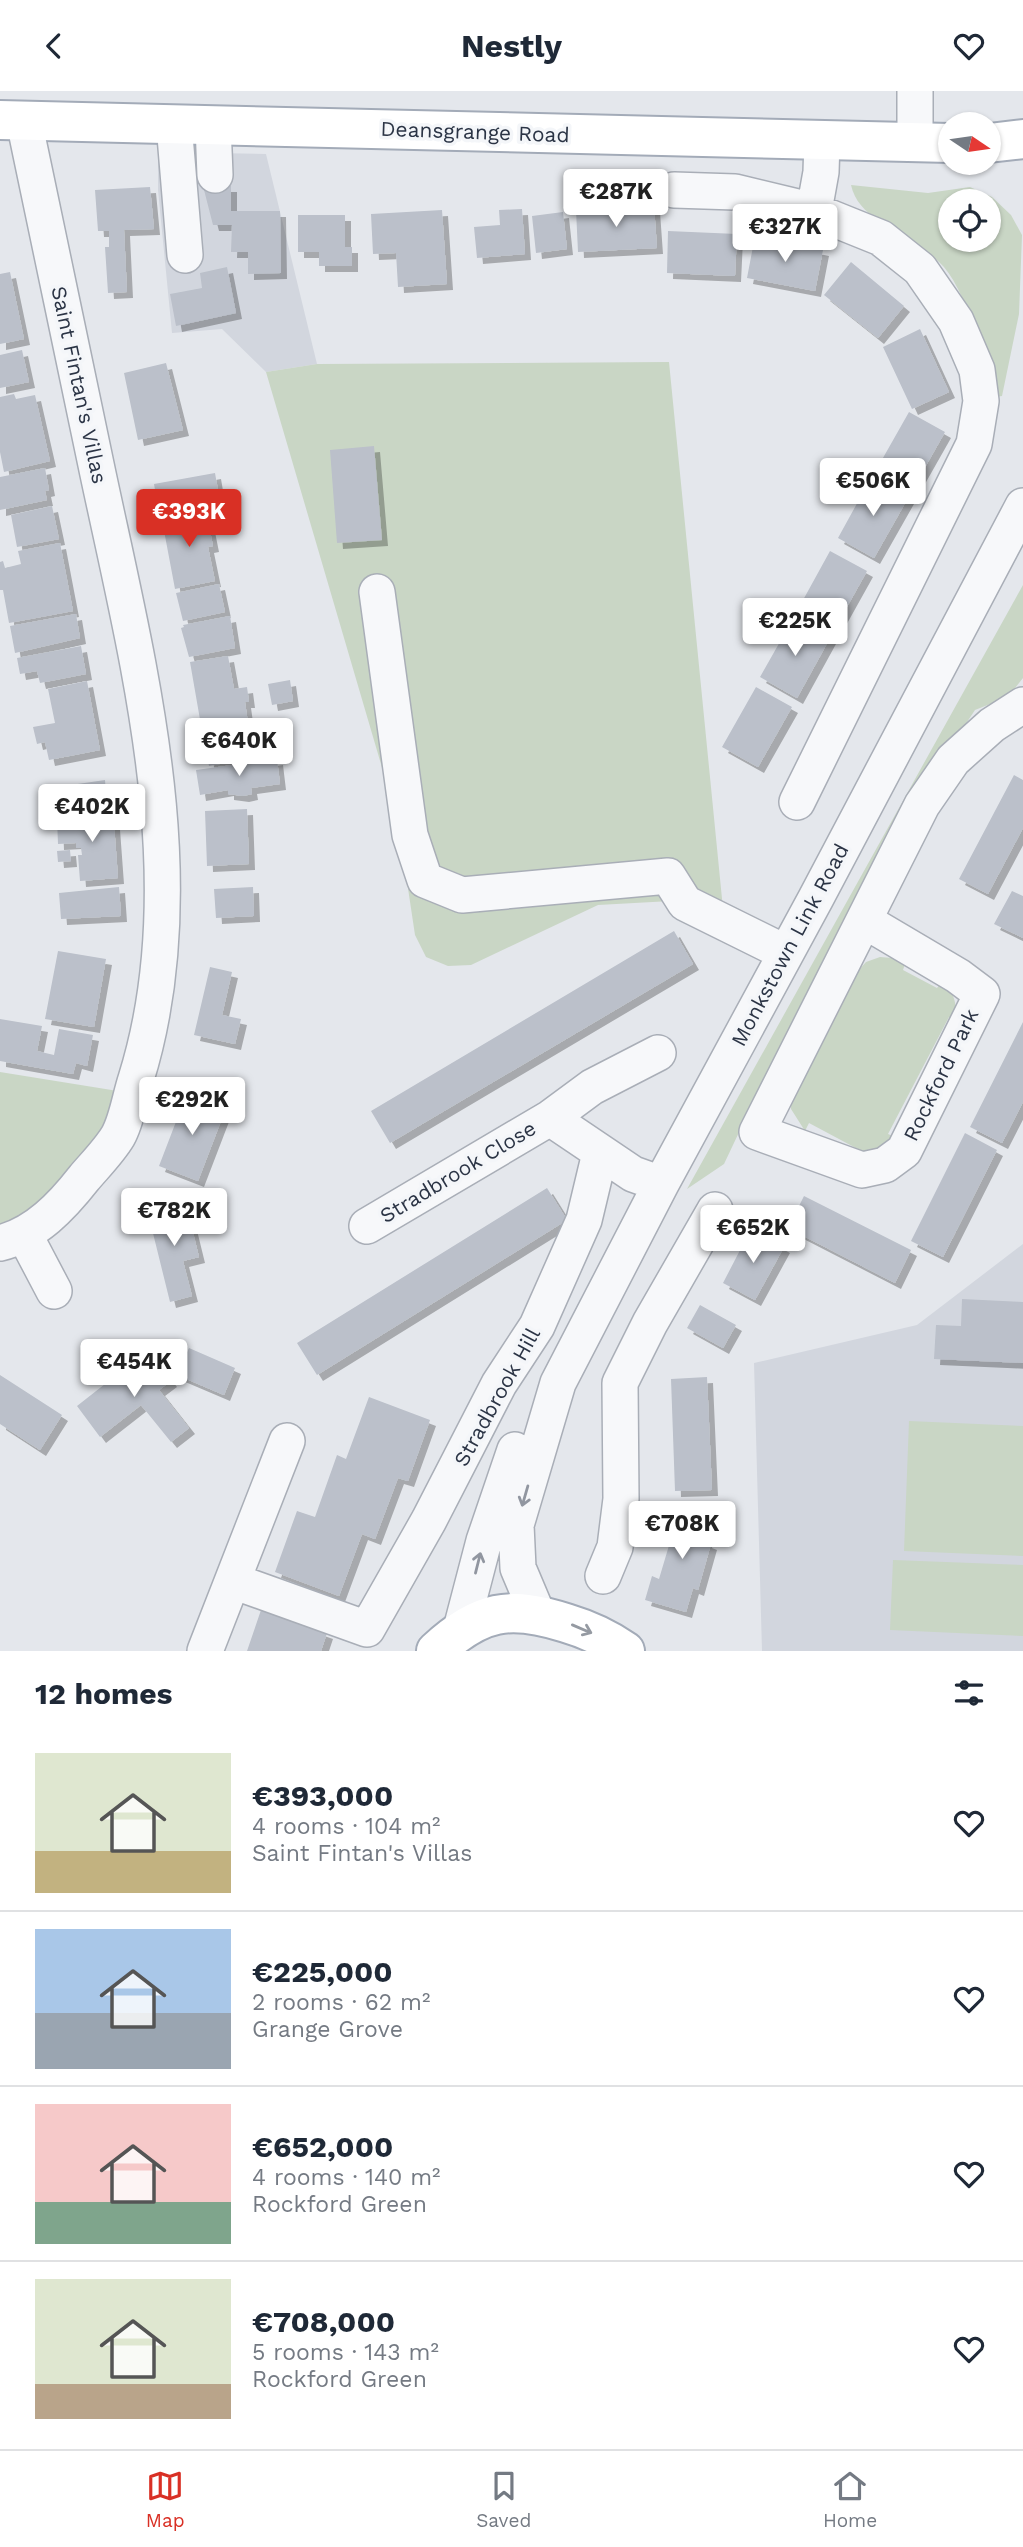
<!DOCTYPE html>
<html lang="en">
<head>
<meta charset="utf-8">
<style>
  :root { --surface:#fff; --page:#f2f2f3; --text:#1f2937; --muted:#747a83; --line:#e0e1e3; --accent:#d93025 }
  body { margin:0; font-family:"Work Sans",sans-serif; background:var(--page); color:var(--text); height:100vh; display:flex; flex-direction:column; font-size:26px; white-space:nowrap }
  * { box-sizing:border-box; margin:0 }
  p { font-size:23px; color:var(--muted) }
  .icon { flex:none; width:38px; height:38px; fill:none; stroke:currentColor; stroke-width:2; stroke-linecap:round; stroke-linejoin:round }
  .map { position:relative; height:1560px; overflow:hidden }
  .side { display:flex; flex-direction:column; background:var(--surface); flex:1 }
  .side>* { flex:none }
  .needle { width:46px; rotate:103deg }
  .tools { position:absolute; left:938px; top:21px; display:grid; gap:14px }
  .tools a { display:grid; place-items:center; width:63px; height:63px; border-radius:50%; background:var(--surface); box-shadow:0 2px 5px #0004; font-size:35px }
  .price { position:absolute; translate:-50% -60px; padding:0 16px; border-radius:7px; background:#fff; color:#222; font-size:23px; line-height:46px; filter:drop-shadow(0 2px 4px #0008) }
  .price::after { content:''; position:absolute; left:50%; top:42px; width:21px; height:16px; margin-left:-10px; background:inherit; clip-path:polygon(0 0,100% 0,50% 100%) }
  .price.on { background:var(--accent); color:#fff }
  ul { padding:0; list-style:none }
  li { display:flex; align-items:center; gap:21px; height:175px; padding:0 35px }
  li+li { border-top:2px solid var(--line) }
  li span { display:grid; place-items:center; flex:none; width:196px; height:140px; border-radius:0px; color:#555 }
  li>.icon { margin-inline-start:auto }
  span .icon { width:84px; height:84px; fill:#fffc; stroke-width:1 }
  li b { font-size:30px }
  h2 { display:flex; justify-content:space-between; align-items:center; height:84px; padding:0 35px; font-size:30px }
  header { display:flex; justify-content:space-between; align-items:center; height:91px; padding:0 35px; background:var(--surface); font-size:32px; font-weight:700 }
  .tabs { display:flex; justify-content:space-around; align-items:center; height:98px; border-top:2px solid var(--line); background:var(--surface); font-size:19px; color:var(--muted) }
  .tabs a { display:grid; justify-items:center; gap:4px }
  .tabs .on { color:var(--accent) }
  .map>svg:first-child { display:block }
  .built { fill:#d2d6de }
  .green { fill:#c9d6c5; fill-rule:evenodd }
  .building { fill:#bbc0ca; filter:url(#shadow) }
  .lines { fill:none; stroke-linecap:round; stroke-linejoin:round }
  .minor-casing { stroke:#a9aeb7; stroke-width:38 }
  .major-casing { stroke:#a3abb8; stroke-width:42 }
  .minor { stroke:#f7f8fa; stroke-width:35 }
  .major { stroke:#fff; stroke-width:38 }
  .oneway { stroke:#9196a0 }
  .oneway2 { stroke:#959aa2 }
  .labels { text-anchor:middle; stroke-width:7; stroke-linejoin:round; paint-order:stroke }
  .street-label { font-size:21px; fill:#2b3445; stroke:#f4f6f9 }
</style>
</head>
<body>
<header><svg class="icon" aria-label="back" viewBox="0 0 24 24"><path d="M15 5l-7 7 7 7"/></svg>Nestly<svg class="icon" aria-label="heart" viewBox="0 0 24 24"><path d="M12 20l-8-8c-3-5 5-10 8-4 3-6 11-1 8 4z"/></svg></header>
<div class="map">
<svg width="1023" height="1560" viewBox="0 0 1023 1560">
  <defs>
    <filter id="shadow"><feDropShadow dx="6" dy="6" stdDeviation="0" flood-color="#0004"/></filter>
  </defs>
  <rect width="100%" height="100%" fill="#e4e7ec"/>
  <path class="built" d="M 158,61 L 266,63 L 317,273 L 266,281 L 222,238 L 172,242 L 158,99 Z
    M 1023,1153 L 1023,1560 L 762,1560 L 754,1272 L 917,1234 Z"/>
  <path class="green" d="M 851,94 L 928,102 L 970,96 L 992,106 L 1011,124 L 1022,144 L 1019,223 L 1002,305 L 996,306 C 984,270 966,195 939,171 C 932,165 925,159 918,154 C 894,136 858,126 851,94 ZM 950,110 L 989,110 L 989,149 L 950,149 Z
    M 669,271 L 725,838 L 671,810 L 598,814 L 471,874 L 448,875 L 426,866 L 415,844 L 406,784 L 388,697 L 266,281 L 317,273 Z
    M 1023,494 L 1023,587 L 1008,606 L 975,619 L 921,700 L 863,801 L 759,999 L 724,1073 L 687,1098 Z
    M 880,866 L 892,867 L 905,873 L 903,879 L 937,897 L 941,892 C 956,902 956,912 956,929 L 949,926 L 888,1043 L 895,1046 L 889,1056 L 867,1063 L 809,1032 L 805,1040 L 791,1018 L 791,1006 L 857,881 L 866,871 Z
    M 0,981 L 124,1001 L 114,1029 L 56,1106 L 0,1137 Z
    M 909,1330 L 1023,1335 L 1023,1465 L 904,1460 Z
    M 893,1469 L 1023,1474 L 1023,1545 L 890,1539 Z"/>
  <path class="building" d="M 203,95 L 231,95 L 231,120 L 280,120 L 281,182 L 248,183 L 248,161 L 231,161 L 232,134 L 213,134 Z
    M 150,96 L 154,138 L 124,139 L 127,201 L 108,202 L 105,156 L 109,156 L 109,140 L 98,140 L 95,99 Z
    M 654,115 L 657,157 L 578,161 L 576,119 Z
    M 522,118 L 525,163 L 477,167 L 474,136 L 500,134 L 499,119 Z
    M 442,119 L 447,193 L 398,196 L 396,162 L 373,163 L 371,123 Z
    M 563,121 L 567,158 L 536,162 L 532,125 Z
    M 298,124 L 345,124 L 345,156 L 352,156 L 352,175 L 319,175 L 319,161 L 298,161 Z
    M 668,140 L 737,143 L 735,185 L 667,182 Z
    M 755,145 L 823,159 L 815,200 L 747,187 Z
    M 851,171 L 904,215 L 878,247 L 824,204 Z
    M 227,176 L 236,222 L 176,235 L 170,203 L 202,197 L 200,182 Z
    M 10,181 L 24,248 L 0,253 L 0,183 Z
    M 920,238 L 949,301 L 912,318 L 883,256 Z
    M 22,259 L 29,291 L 0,297 L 0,264 Z
    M 166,272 L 183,339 L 138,349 L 124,282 Z
    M 14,303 L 16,308 L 35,304 L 50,370 L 4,381 L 0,361 L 0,306 Z
    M 909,321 L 945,341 L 911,401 L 875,381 Z
    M 374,355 L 382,449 L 337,452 L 330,359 Z
    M 45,377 L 49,399 L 45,400 L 47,409 L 0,419 L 0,386 Z
    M 215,382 L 220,411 L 159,423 L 154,393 Z
    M 871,387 L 908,407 L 874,467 L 838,447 Z
    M 52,415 L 59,448 L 17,456 L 11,424 Z
    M 206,420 L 213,455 L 208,456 L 215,490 L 175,498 L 162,429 Z
    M 60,452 L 73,520 L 9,532 L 3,499 L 0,499 L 0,471 L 3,470 L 5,477 L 21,473 L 18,460 Z
    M 830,460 L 867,480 L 833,541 L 797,520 Z
    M 219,493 L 225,521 L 183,530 L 176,502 Z
    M 76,523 L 80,547 L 15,562 L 10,535 Z
    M 230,525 L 235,557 L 189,566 L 181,537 L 184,536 L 183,534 Z
    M 794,526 L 830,547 L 797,607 L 760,586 Z
    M 81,555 L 86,583 L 40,592 L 37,580 L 20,583 L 17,567 Z
    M 228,565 L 234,598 L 247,596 L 249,611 L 245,611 L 248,632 L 202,640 L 190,571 Z
    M 290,589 L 293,610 L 272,614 L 268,593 Z
    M 87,590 L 100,659 L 49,669 L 45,651 L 37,653 L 33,636 L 55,632 L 48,598 Z
    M 756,596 L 792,616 L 758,676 L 722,656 Z
    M 251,637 L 254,647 L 269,644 L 273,663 L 209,675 L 207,665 L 203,665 L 200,648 Z
    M 277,668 L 280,693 L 251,697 L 252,703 L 243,705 L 228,703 L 228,699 L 200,704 L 196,679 Z
    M 1014,684 L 1023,689 L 1023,737 L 988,803 L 959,788 Z
    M 105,689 L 106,702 L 111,701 L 112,716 L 67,720 L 64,695 Z
    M 247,718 L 249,773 L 207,775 L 205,720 Z
    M 113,719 L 118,787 L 80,790 L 78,764 L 82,764 L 81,757 L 76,757 L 76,752 L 58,753 L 57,728 L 77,726 L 78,734 L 83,734 L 82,721 Z
    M 70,759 L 71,770 L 58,771 L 57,760 Z
    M 119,796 L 121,825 L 61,828 L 59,802 Z
    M 253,796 L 254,825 L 216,827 L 214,798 Z
    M 1012,800 L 1023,805 L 1023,847 L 994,833 Z
    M 674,840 L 693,873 L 390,1052 L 371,1020 Z
    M 58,860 L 106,868 L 94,936 L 45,928 Z
    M 210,876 L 232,881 L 222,924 L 241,928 L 235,953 L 194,944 Z
    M 0,928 L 42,935 L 37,960 L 54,964 L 59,938 L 93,944 L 87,975 L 76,972 L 73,983 L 0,970 Z
    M 1023,931 L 1023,1011 L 1002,1052 L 970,1036 Z
    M 187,1002 L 226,1017 L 198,1090 L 159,1075 Z
    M 965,1042 L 997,1059 L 943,1166 L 911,1150 Z
    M 547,1097 L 567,1129 L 317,1284 L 297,1252 Z
    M 804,1105 L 911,1159 L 895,1192 L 788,1137 Z
    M 186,1113 L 199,1166 L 183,1170 L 192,1205 L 170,1211 L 148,1122 Z
    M 751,1138 L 784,1156 L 755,1209 L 723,1192 Z
    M 962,1208 L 1023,1211 L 1023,1272 L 934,1268 L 936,1234 L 961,1235 Z
    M 700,1214 L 736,1234 L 723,1257 L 687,1237 Z
    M 189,1257 L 235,1277 L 224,1304 L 177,1284 Z
    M 147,1260 L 171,1290 L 159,1299 L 189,1337 L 171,1351 L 141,1314 L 100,1346 L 77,1315 Z
    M 0,1284 L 62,1324 L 40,1359 L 0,1333 Z
    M 707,1286 L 712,1399 L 675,1400 L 671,1288 Z
    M 369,1306 L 430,1329 L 408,1390 L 398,1387 L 375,1448 L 362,1443 L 339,1505 L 275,1481 L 297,1420 L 315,1426 L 337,1364 L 346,1368 Z
    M 675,1417 L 712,1427 L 706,1451 L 711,1453 L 698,1499 L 693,1497 L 686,1521 L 645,1509 L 652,1485 L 659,1488 L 673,1441 L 668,1440 Z
    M 261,1519 L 327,1542 L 321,1560 L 247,1560 Z"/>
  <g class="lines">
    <g class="minor-casing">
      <path id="minor" d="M 915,0 L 915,52
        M 174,33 L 185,164
        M 213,34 L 215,84
        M 674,99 L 735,101 L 814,120 L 881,147 L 920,178 L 956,230 L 977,279 L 981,310 L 974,353 L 797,711
        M 814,120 L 821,81 L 822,51
        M 377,501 L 410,744 L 425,789 L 462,804 L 668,785 L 685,812 L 786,862
        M 865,830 L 958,885 L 982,903 L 904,1060 L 885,1074 L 862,1079 L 757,1041 L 922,714 L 953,669 L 992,634 L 1023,614
        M 550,1027 L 633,1083 L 661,1093
        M 367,1135 L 550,1027 L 592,996 L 658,962
        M 24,1143 L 54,1200
        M 0,1152 C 36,1143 62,1115 84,1087 C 95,1074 109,1060 118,1045 C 127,1029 130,1006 136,988 C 197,793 139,576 98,383 C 73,265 49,148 24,30
        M 603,1485 L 615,1456 L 621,1408 L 620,1292 L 650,1232 L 715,1119
        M 233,1490 L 367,1538 L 429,1429 L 499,1293 L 537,1235 L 584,1129 L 600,1062
        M 537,1522 L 518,1477 L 516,1434 L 558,1292 L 661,1093 L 816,807 L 1023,415
        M 461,1538 L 484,1450 L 515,1359
        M 205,1560 L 287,1350"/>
    </g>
    <g class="major-casing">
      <path id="major" d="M 0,29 L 950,52
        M 989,52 L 1023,48
        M 436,1560 C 480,1519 510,1514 566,1532 C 586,1538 608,1548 625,1560"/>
    </g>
    <use href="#minor" class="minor"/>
    <use href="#major" class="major"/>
  </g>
  <defs><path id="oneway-shaft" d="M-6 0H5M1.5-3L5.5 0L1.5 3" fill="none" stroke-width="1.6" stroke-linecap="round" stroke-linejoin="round" transform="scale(1.75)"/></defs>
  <g class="oneway">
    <use href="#oneway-shaft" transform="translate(525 1405) rotate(106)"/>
    <use href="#oneway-shaft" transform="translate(478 1472) rotate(-76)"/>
  </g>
  <use class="oneway2" href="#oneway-shaft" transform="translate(582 1538) rotate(23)"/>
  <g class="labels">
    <g class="street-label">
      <text transform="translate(475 41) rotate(2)" y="7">Deansgrange Road</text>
      <text transform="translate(79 294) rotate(78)" y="7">Saint Fintan's Villas</text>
      <text transform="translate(790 854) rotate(-62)" y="7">Monkstown Link Road</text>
      <text transform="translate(941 984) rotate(-64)" y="7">Rockford Park</text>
      <text transform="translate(458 1081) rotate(-31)" y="7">Stradbrook Close</text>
      <text transform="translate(497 1306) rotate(-61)" y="7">Stradbrook Hill</text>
    </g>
  </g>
</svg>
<div class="tools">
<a><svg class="needle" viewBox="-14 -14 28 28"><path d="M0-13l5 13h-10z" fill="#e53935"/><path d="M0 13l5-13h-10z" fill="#747a83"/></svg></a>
<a><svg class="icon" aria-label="locate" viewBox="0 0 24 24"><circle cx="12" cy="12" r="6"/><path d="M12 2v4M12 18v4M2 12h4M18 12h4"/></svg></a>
</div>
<b class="price" style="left:616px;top:138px">€287K</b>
<b class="price" style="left:785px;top:173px">€327K</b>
<b class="price" style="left:873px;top:427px">€506K</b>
<b class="price on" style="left:189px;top:458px">€393K</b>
<b class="price" style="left:795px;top:567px">€225K</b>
<b class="price" style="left:239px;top:687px">€640K</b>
<b class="price" style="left:92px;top:753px">€402K</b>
<b class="price" style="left:192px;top:1046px">€292K</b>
<b class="price" style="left:174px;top:1157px">€782K</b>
<b class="price" style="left:753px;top:1174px">€652K</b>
<b class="price" style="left:134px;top:1308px">€454K</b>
<b class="price" style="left:682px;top:1470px">€708K</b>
</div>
<section class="side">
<h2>12 homes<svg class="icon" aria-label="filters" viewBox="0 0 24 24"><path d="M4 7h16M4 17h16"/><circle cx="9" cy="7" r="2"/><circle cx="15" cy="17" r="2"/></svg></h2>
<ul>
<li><span style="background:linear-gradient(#dfe7d0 70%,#c2b280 0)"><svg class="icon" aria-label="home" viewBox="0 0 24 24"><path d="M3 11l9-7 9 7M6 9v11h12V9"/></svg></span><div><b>€393,000</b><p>4 rooms · 104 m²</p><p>Saint Fintan's Villas</p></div><svg class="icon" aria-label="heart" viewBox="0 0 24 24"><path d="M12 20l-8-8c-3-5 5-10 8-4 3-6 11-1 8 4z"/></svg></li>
<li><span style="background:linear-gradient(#a9c7e8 60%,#9aa5b1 0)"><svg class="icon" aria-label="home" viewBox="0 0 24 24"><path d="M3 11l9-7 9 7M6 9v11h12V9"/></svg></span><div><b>€225,000</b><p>2 rooms · 62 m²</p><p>Grange Grove</p></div><svg class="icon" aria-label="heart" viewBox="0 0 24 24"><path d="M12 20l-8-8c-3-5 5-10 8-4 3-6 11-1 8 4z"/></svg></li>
<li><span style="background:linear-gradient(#f6c9c9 70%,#7fa58c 0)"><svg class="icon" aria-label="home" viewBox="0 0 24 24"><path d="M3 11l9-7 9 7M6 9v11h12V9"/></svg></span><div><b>€652,000</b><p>4 rooms · 140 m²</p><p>Rockford Green</p></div><svg class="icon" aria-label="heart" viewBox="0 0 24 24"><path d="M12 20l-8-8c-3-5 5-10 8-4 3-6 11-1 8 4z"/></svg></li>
<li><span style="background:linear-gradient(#dfe7d0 75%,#b9a48a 0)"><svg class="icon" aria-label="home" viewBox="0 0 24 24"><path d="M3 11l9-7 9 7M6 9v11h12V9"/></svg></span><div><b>€708,000</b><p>5 rooms · 143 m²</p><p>Rockford Green</p></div><svg class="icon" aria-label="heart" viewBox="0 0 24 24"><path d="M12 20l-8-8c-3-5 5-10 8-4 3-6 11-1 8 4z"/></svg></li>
</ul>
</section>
<nav class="tabs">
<a class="on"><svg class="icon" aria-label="map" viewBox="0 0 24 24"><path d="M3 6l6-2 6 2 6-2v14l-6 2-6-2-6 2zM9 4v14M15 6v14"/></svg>Map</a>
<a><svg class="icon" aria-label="saved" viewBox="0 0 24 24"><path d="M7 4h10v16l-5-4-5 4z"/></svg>Saved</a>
<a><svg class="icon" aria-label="home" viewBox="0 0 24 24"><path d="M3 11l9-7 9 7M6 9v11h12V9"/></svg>Home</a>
</nav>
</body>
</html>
